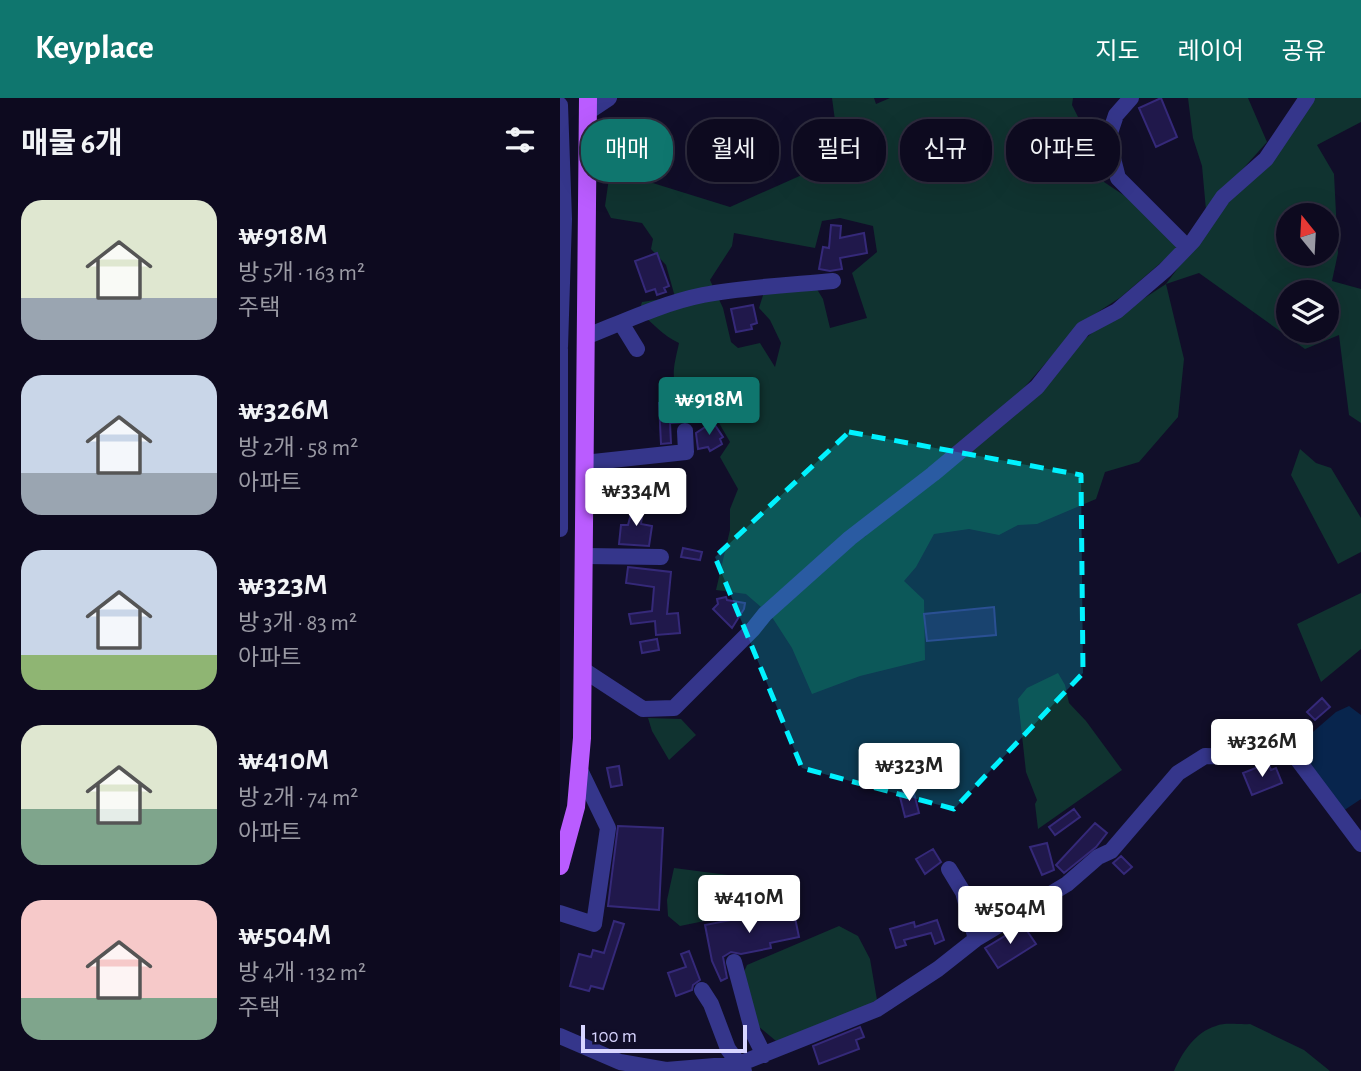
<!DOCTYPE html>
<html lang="ko">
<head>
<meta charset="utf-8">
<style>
  :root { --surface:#0d0a1f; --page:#161328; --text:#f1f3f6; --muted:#9a9aa4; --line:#2d2b3d; --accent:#0f766e }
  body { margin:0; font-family:"Alegreya Sans","Noto Sans KR",sans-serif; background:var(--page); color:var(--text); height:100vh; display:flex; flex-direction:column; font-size:26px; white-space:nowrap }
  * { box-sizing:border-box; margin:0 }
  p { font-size:23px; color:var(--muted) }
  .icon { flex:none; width:38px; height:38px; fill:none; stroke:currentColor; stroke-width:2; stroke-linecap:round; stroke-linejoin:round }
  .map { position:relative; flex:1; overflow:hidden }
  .details { display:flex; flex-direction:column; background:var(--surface); width:560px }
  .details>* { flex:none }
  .banner { position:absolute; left:21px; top:21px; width:665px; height:63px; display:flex; gap:14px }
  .needle { width:46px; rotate:342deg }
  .fabs { position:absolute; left:716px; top:105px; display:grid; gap:14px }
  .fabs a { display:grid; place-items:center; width:63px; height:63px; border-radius:50%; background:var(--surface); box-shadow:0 7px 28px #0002,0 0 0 2px var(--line); font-size:35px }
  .scale { position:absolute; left:21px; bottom:18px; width:166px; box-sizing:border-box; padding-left:7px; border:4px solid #d8d5ff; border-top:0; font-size:19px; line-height:24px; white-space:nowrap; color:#d8d5ff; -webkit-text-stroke:5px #110e29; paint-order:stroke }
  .price { position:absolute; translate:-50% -60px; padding:0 16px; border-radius:7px; background:#fff; color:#222; font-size:23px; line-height:46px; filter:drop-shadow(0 2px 4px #0008) }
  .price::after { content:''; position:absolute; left:50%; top:42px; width:21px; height:16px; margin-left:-10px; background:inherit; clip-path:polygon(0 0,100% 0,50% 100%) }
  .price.on { background:var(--accent); color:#fff }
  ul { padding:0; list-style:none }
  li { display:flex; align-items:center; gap:21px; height:175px; padding:0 21px }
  li span { display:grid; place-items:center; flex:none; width:196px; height:140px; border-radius:21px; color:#555 }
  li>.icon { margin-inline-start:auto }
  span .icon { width:84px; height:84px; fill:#fffc; stroke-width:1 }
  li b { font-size:30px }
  h2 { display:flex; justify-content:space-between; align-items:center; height:84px; padding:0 21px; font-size:30px }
  .tag { padding:0 24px; border-radius:28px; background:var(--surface); box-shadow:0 7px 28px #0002,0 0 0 2px var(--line); font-size:24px; line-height:63px }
  .tag.on { background:var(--accent); color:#fff }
  header { display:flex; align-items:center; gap:42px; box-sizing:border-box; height:98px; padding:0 35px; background:var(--accent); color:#fff }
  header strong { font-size:33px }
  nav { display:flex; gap:38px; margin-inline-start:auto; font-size:24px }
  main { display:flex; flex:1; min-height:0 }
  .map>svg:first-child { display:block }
  .green { fill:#103330; fill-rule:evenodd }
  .water { fill:#08254d }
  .building { fill:#20184b; stroke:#352979; stroke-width:2 }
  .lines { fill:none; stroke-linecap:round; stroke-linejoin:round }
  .minor { stroke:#35368b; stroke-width:16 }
  .major { stroke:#ba5cff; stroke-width:18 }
  .marked { fill:#01f2ff; fill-opacity:0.2; stroke:#01f2ff; stroke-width:5; stroke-dasharray:14 9; stroke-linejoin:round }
</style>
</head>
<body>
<header>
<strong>Keyplace</strong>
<nav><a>지도</a><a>레이어</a><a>공유</a></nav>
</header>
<main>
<section class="details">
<h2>매물 6개<svg class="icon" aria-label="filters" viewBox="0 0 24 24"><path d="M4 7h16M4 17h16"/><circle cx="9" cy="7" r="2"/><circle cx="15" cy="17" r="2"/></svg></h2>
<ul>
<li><span style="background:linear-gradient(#dfe7d0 70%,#9aa5b1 0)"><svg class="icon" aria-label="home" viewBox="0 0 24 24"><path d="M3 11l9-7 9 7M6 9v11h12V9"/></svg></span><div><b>₩918M</b><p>방 5개 · 163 m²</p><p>주택</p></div></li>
<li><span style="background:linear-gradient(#c9d6e8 70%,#9aa5b1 0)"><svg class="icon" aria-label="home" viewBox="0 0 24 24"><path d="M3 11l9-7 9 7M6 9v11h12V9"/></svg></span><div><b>₩326M</b><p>방 2개 · 58 m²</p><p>아파트</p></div></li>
<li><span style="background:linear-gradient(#c9d6e8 75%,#8fb573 0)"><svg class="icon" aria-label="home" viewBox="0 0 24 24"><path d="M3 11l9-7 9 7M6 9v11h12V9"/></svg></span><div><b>₩323M</b><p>방 3개 · 83 m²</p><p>아파트</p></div></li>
<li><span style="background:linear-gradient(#dfe7d0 60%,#7fa58c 0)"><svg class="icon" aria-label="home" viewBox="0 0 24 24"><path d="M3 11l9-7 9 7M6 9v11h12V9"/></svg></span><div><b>₩410M</b><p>방 2개 · 74 m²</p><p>아파트</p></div></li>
<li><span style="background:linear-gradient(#f6c9c9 70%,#7fa58c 0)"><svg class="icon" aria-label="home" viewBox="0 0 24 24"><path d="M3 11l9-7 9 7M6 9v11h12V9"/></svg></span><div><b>₩504M</b><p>방 4개 · 132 m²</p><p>주택</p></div></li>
</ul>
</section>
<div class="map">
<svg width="801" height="973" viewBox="0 0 801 973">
  <rect width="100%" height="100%" fill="#110e29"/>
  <path class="green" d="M 272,0 L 314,0 L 316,6 L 330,0 L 513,0 L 512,7 L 523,29 L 544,84 L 568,100 L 618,150 L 561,199 L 521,225 L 462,292 L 537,231 L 606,186 L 670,100 L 739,0 L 801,0 L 801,24 L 757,47 L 774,76 L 778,155 L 772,183 L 801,191 L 801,325 L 789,317 L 779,237 L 745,251 L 639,175 L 606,186 L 624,261 L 618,319 L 579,364 L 545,374 L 536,401 L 477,426 L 458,427 L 439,437 L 409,431 L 374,436 L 356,469 L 344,483 L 364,502 L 365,562 L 300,578 L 252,596 L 232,550 L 210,516 L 292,446 L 306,438 L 307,419 L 201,509 L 186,496 L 156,492 L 170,432 L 170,411 L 178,391 L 160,359 L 170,344 L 155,318 L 155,297 L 125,303 C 108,283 114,269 119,245 C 103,238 93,225 79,214 L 82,204 L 115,199 L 106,167 L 91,151 L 93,141 L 82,125 L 51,120 L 45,108 L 49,80 L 50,31 L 60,24 L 67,77 L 170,109 L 280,60 ZM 728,117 L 766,117 L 766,156 L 728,156 ZM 280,120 L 313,128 L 317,154 L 292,175 L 307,220 L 270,230 L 263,201 L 255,188 L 204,194 L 199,210 L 210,222 L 221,245 L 215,269 L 200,245 L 178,250 L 171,244 L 163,210 L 150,182 L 172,148 L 174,135 L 255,150 L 262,123 ZM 728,194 L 766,194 L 766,233 L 728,233 Z
    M 628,0 L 688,0 L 707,44 L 646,112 L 642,68 L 633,40 Z
    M 740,351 L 756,365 L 771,370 L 801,420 L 801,454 L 778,466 L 731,377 Z
    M 801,495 L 801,551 L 761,584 L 737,526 Z
    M 498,575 L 505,587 L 509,605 L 526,623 L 562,672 L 478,731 L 475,706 L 477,702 L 466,674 L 458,601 L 467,590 Z
    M 88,620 L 121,621 L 136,637 L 109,662 L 92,633 Z
    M 114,770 L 168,777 L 164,819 L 120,828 L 108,818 L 107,802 Z
    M 279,828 L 298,838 L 310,861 L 317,902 L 279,921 L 216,943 L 198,928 L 183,876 L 187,867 Z
    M 690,926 L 744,952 L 770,973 L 614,973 C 622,955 635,934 656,928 C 665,924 680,927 690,926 Z"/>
  <path class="water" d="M 789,608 L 801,617 L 801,701 L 783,713 L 745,662 L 739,646 L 776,614 Z"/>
  <path class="building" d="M 601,0 L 617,39 L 596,49 L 579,10 Z
    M 271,127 L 281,128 L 280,140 L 304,135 L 307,155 L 280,160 L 282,171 L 270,173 L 259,171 L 263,149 L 269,150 Z
    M 97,155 L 109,188 L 104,190 L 106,194 L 97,197 L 95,191 L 86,194 L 75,163 Z
    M 193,207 L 197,225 L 191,227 L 192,231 L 176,234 L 171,211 Z
    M 99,305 L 109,305 L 109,309 L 143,306 L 152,322 L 110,325 L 111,345 L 101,346 Z
    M 153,324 L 163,339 L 160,341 L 162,346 L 150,353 L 148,349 L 138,351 L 136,335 Z
    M 75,401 L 84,402 L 81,426 L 92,428 L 89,448 L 59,446 L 61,427 L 68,427 Z
    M 123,450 L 142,454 L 140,462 L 121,459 Z
    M 68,469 L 111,474 L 107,516 L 118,515 L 120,535 L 96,537 L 95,523 L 71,526 L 69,516 L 92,513 L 94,489 L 66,485 Z
    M 166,499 L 167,502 L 185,505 L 184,511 L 172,530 L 153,511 L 158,506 L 157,501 Z
    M 434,509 L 436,537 L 367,543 L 364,516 Z
    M 97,541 L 99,552 L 82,555 L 80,544 Z
    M 762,600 L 770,609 L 755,622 L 747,614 Z
    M 708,665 L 711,672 L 716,670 L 722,685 L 692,697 L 683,675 Z
    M 59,668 L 62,687 L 51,689 L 47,670 Z
    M 353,691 L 359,715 L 345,719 L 339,695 Z
    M 514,711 L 520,719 L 495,737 L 489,729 Z
    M 535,725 L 547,735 L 536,749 L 504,775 L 496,767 Z
    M 58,728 L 103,730 L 99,812 L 48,808 Z
    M 487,745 L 494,772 L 482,777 L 470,749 Z
    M 373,751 L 381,764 L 365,776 L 356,761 Z
    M 561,758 L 572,769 L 564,776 L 553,765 Z
    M 233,810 L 239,839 L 210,845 L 211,850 L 181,856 L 171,854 L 163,859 L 167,880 L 161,883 L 152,863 L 145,827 Z
    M 377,822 L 384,842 L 375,846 L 371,835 L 344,842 L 346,847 L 336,850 L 330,831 L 354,824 L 355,829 Z
    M 54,823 L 64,826 L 43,891 L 31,888 L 29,893 L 10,888 L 19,856 L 31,859 L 33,852 L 44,855 Z
    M 463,827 L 476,846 L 438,870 L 425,850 Z
    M 129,853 L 140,882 L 133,887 L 132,892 L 116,898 L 108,875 L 126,869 L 121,856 Z
    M 300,929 L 304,939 L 296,942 L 299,951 L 259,966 L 253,948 Z"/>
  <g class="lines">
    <path class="minor" d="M 571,0 L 556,17 L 548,41 L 558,80 L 627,149
      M 0,7 L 4,121 L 0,249
      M 28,14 L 49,0
      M 61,225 L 77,251
      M 25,239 C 63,224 103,205 143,197 C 185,189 229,187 273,183
      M 0,251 L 0,431
      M 24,365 L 126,354 L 125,333
      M 24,458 L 101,459
      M 22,571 L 83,611 L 114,610 L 193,531 L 205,516 L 290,440 L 373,376 L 477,289 L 523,231 L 557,213 L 605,172 L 633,143 L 663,99 L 706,61 L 747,0
      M 389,771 L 403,794 L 416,841
      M 0,815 L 34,826 L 48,730 L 19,670
      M 174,864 L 193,935 L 204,957
      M 142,892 L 151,906 L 168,951 L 184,973
      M 0,938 L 60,964 L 106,972 L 179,966 L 317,911 L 378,871 L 416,841 L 507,786 L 538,759 L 551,753 L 618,675 L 645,658 L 683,659 L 707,649 L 726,646 L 801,746"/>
    <path class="major" d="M 0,768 L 16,709 L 22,640 L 28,0"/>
  </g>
  <path class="marked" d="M 289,334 L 521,377 L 523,575 L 394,711 L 242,670 L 155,459 Z"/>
</svg>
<div class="fabs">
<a><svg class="needle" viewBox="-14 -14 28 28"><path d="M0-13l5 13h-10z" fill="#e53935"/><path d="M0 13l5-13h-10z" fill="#9a9aa4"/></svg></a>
<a><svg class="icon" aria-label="layers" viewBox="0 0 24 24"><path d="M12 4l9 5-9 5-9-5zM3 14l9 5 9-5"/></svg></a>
</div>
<div class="scale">100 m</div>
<b class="price on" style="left:149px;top:339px">₩918M</b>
<b class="price" style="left:76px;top:430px">₩334M</b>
<b class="price" style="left:702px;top:681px">₩326M</b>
<b class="price" style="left:349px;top:705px">₩323M</b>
<b class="price" style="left:189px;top:837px">₩410M</b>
<b class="price" style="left:450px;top:848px">₩504M</b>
<div class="banner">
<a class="tag on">매매</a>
<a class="tag">월세</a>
<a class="tag">필터</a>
<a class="tag">신규</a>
<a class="tag">아파트</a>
</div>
</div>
</main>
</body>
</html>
